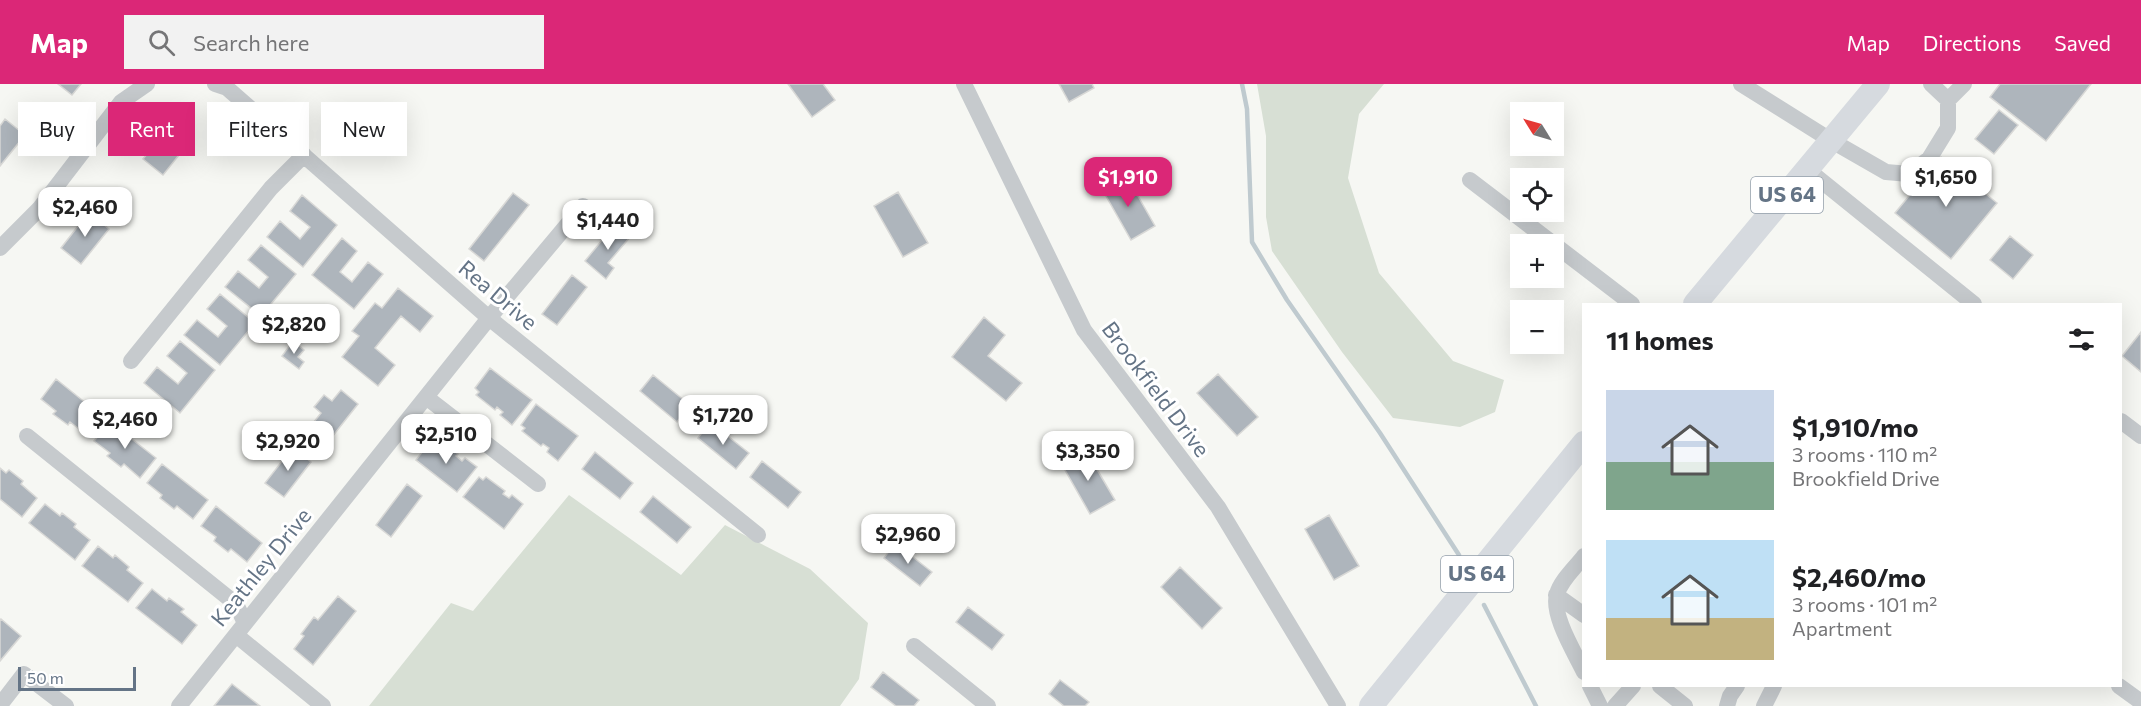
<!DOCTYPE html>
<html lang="en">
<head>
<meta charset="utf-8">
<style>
  :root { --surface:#fff; --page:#f2f2f2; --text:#202124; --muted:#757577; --accent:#db2777 }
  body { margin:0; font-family:Commissioner,sans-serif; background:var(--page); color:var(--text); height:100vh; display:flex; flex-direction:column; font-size:22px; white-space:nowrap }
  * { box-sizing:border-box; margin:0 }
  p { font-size:20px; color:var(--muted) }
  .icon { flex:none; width:33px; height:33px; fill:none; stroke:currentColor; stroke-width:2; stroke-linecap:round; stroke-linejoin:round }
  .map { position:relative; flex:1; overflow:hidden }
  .panel { position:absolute; left:1582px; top:219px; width:540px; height:384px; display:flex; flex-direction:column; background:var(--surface); border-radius:0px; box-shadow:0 6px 24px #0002 }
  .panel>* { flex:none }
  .banner { position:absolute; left:18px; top:18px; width:570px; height:54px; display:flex; gap:12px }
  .needle { width:39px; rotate:307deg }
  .tools { position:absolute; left:1510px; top:18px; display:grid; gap:12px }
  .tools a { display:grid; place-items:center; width:54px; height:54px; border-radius:0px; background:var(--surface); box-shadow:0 6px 24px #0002; font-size:30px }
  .scale { position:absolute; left:18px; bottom:15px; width:118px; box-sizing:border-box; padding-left:6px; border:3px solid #647486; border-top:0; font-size:16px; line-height:21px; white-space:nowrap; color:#647486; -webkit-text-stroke:4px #fff; paint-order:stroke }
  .price { position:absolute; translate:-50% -51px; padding:0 14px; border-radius:12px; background:#fff; color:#222; font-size:20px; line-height:39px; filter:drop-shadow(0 2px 3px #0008) }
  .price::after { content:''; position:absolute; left:50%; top:36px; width:18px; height:14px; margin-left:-9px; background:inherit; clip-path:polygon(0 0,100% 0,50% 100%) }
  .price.active { background:var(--accent); color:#fff }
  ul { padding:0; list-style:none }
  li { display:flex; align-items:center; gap:18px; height:150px; padding:0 24px }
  li span { display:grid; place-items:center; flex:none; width:168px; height:120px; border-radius:0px; color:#555 }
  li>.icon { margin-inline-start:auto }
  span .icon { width:72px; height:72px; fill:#fffc; stroke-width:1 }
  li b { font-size:26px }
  h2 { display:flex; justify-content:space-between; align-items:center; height:72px; padding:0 24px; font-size:26px }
  .tag { padding:0 21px; border-radius:0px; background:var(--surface); box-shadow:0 6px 24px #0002; font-size:21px; line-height:54px }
  .tag.active { background:var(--accent); color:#fff }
  header { display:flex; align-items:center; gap:36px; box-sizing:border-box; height:84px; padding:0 30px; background:var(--accent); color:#fff }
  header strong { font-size:28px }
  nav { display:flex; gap:33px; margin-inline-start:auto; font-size:21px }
  .search { width:420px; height:54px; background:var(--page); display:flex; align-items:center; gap:15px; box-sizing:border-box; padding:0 21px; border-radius:0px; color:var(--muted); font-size:22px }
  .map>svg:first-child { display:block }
  .green { fill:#d7dfd4 }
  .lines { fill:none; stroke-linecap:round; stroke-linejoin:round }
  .stream { stroke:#bfcacf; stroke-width:4.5 }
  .building { fill:#aeb5bc; stroke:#d8d8d6; stroke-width:1.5 }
  .minor { stroke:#c6cacd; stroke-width:16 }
  .highway { stroke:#d6dadf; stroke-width:24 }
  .labels { text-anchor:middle; stroke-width:6; stroke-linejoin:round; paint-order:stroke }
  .shield { fill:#fff; stroke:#929eaa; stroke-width:1.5 }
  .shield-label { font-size:21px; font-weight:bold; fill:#647486 }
  .street-label { font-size:22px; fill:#647486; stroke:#fff }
</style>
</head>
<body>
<header>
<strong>Map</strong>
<div class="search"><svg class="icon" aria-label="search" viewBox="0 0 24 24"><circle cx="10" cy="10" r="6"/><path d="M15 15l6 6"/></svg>Search here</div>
<nav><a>Map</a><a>Directions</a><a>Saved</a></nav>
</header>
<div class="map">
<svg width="2141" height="622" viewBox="0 0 2141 622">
  <rect width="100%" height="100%" fill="#f6f7f3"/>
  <path class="green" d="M 1257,0 L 1384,0 L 1359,30 L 1348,94 L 1379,189 L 1453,277 L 1504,296 L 1495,328 L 1460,343 L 1393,334 L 1342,268 L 1272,167 L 1266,133 L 1266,52 Z
    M 569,411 L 681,491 L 725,441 L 810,485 L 868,539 L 859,595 L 840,622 L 369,622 L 451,519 L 473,527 Z"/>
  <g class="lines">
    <path class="stream" d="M 1242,0 L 1247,25 L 1252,158 L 1287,216 L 1380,349 L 1459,471
      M 1484,521 L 1536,622"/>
  </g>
  <path class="building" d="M 58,0 L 81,0 L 72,11 Z
    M 788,0 L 823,0 L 835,16 L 812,33 Z
    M 1059,0 L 1092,0 L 1094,4 L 1069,18 Z
    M 2000,0 L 2091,0 L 2046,57 L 1990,13 Z
    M 1999,26 L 2018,41 L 1994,70 L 1975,55 Z
    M 5,35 L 25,51 L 0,82 L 0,42 Z
    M 172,40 L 191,56 L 163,91 L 143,75 Z
    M 1941,73 L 1997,119 L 1951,175 L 1895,129 Z
    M 1126,91 L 1155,142 L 1131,156 L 1102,105 Z
    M 898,108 L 928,159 L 903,173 L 874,122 Z
    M 513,109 L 529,121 L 484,177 L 469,165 Z
    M 302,111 L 337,141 L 303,183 L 267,153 L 280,137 L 300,155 L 310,143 L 290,127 Z
    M 89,128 L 109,145 L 81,180 L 61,164 Z
    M 616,139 L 631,152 L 608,179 L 614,184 L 606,195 L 585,177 Z
    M 2010,152 L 2033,171 L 2013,195 L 1990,176 Z
    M 342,154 L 357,167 L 340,188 L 352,198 L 368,178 L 383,190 L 354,225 L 312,191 Z
    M 261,161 L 296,190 L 261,232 L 225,203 L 238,187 L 259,204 L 268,193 L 248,176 Z
    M 572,191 L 587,203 L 557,241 L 542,230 Z
    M 398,204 L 433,232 L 420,248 L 401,232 L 375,264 L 395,281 L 378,302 L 342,273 L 359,252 L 352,247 L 375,219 L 382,224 Z
    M 220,210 L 255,239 L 220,281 L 184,251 L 197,236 L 218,253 L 227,242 L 207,225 Z
    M 984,233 L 1005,251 L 988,272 L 1022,299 L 1006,317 L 952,273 Z
    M 2141,248 L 2141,288 L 2122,272 Z
    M 180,257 L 215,286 L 180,329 L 144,299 L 157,283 L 178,300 L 187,289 L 167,272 Z
    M 293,257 L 304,266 L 298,273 L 304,278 L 299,285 L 282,272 Z
    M 490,284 L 532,316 L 512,341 L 500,331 L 503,328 L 497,323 L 495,326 L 476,311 L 479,308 L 475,304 Z
    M 1218,290 L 1258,333 L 1237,352 L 1197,309 Z
    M 653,291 L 690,321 L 677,338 L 640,307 Z
    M 56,295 L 102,332 L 87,351 L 70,338 L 68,341 L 53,330 L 56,327 L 41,315 Z
    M 341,306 L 358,320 L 332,353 L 313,339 L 321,329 L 314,323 L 324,311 L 332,317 Z
    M 536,320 L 578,352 L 558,377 L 547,368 L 549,364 L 543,360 L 541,362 L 522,347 L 525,344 L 521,341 Z
    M 110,338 L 156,374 L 140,394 L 124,380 L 121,383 L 107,372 L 110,369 L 94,357 Z
    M 710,338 L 749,369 L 736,385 L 698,354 Z
    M 432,355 L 436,359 L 439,356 L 458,370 L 456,372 L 462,377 L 465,374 L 477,383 L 457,408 L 416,376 Z
    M 293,363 L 311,378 L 284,413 L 265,399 Z
    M 1085,365 L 1115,416 L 1090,430 L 1061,379 Z
    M 595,368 L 633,399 L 620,415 L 582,385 Z
    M 762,377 L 801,408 L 788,424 L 750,393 Z
    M 162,380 L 208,416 L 193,435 L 177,422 L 174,425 L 160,414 L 162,411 L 147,399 Z
    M 0,384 L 6,389 L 9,386 L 23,397 L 21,400 L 37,414 L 22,433 L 0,415 Z
    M 479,393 L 483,396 L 486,393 L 505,407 L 503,410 L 509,414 L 512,411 L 523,420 L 504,445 L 463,413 Z
    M 407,400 L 422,412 L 391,453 L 376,441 Z
    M 653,412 L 691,443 L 677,459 L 640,428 Z
    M 45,420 L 60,432 L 62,429 L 76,440 L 74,443 L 90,456 L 75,476 L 29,439 Z
    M 216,422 L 262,459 L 247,478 L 231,465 L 228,468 L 214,457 L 216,453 L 201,442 Z
    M 1329,431 L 1359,482 L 1334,496 L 1305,445 Z
    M 895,459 L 932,488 L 920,502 L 884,474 Z
    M 98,462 L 113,474 L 115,471 L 129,483 L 127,486 L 143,499 L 128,518 L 82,482 Z
    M 1180,483 L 1222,524 L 1202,545 L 1161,503 Z
    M 152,505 L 167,517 L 169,514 L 184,525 L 181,528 L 197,541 L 182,560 L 136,524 Z
    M 338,512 L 356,527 L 313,581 L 294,565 L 304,552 L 301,550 L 314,533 L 318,536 Z
    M 968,523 L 1004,551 L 992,566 L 956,538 Z
    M 1,535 L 21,552 L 0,577 L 0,537 Z
    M 883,588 L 919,616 L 914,622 L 896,622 L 871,603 Z
    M 1060,596 L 1089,618 L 1085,622 L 1064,622 L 1049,610 Z
    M 232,600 L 260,622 L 214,622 Z"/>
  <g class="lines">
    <path class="minor" d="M 215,0 L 227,4 L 489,234 L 758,451
      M 964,0 L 1084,246 L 1218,423 L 1338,622
      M 1741,0 L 1832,57 L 1886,88 L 1909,90 L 1929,75 L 1948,44 L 1948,16 L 1931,0
      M 1948,16 L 1964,0
      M 1808,86 L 1974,220
      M 1470,96 L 1632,220
      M 0,164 L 39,125 L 121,18 L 147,0
      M 131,277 L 271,104 L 304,71
      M 426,313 L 538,400
      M 2121,337 L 2141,352
      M 27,352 L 236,520 L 245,539
      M 1584,472 C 1575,484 1561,496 1557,510 C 1551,531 1575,569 1584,588
      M 1556,511 L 1584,531
      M 236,551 L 323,622
      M 914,562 L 988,622
      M 1590,602 L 1600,622
      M 1660,602 L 1685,622
      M 2119,602 L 2141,618
      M 0,621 L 24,590 L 66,622
      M 179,622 L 489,234 L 583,122
      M 1615,622 L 1633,602
      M 1727,622 L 1730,612 L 1737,602
      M 1764,622 L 1774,602"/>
    <path class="highway" d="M 1695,220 L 1878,0
      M 1371,622 L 1584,359"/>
  </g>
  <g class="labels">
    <g class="shield">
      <rect x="1751" y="93" width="72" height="36" rx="4.5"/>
      <rect x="1441" y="472" width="72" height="36" rx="4.5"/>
    </g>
    <g class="shield-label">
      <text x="1787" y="118">US 64</text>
      <text x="1477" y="497">US 64</text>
    </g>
    <g class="street-label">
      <text transform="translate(498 211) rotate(40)" y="8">Rea Drive</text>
      <text transform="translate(1156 305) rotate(53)" y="8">Brookfield Drive</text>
      <text transform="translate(261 483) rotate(-51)" y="8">Keathley Drive</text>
    </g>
  </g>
</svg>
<div class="tools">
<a><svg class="needle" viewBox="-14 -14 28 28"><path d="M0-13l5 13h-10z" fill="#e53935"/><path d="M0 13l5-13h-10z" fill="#757577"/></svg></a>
<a><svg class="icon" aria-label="locate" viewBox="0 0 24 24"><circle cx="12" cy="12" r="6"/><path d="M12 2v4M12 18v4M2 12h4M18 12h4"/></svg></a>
<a>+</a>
<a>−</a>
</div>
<div class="scale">50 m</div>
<b class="price active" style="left:1128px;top:124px">$1,910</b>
<b class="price" style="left:1946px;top:124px">$1,650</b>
<b class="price" style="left:85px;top:154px">$2,460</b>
<b class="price" style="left:608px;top:167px">$1,440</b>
<b class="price" style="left:294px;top:271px">$2,820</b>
<b class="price" style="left:723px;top:362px">$1,720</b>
<b class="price" style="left:125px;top:366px">$2,460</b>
<b class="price" style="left:446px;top:381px">$2,510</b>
<b class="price" style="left:288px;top:388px">$2,920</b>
<b class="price" style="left:1088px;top:398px">$3,350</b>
<b class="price" style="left:908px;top:481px">$2,960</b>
<div class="banner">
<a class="tag">Buy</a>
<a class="tag active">Rent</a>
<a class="tag">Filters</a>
<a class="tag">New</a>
</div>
<section class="panel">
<h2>11 homes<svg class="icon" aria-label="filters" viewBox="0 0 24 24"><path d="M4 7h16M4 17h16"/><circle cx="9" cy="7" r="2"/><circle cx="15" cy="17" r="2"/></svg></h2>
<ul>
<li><span style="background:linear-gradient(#c9d6e8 60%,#7fa58c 0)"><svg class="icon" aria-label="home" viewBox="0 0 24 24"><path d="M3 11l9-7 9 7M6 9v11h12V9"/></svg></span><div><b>$1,910/mo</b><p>3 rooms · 110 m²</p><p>Brookfield Drive</p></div></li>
<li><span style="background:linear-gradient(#bfe0f5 65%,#c2b280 0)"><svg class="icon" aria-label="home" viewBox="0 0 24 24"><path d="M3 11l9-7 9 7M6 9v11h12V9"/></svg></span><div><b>$2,460/mo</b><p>3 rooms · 101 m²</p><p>Apartment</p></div></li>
</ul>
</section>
</div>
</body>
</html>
